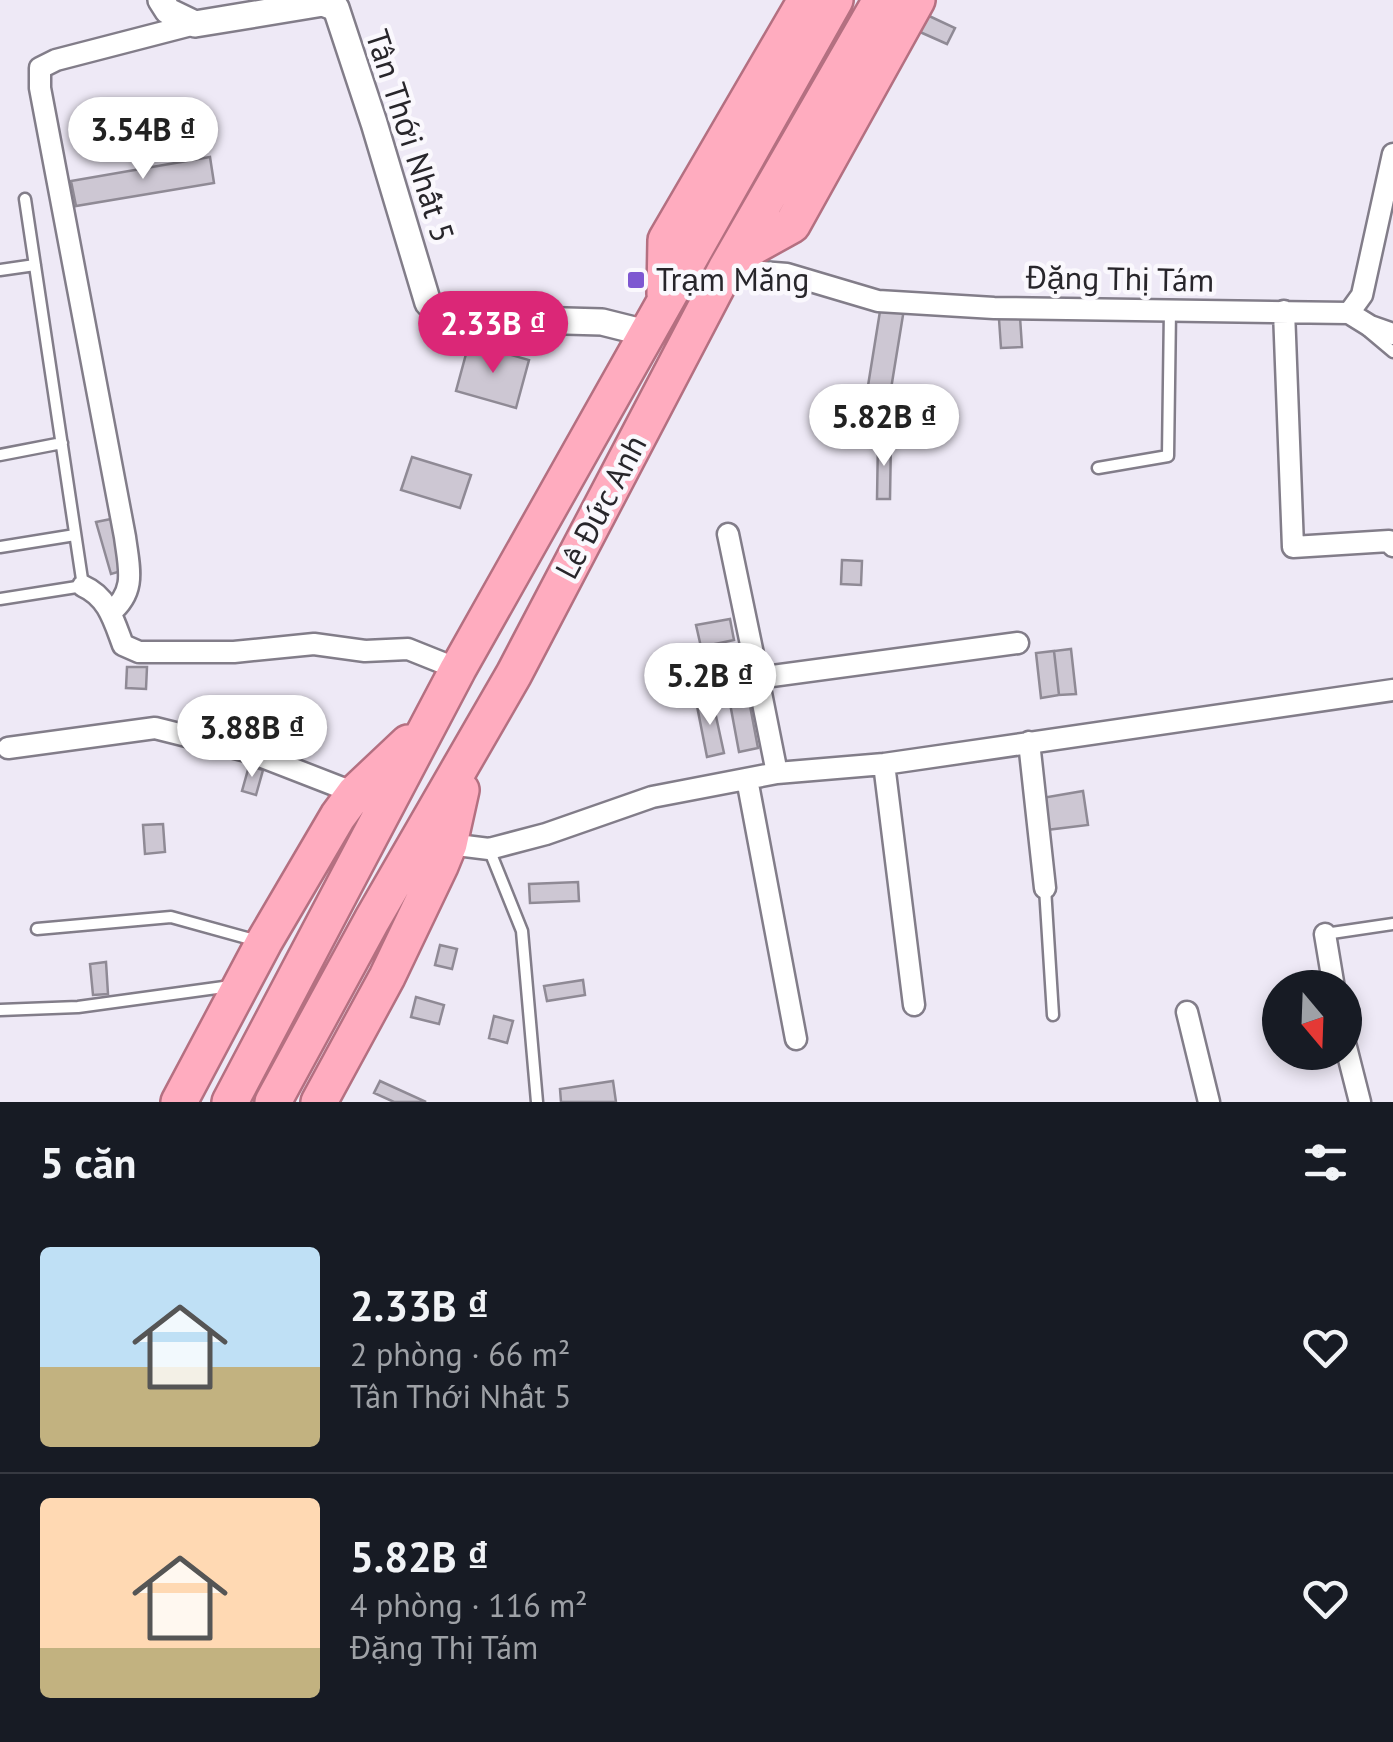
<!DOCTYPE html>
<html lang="vi">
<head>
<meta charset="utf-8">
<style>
  :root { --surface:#171b24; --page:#20242c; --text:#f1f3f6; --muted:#9ea1a6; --line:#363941; --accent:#db2777 }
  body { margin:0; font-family:"PT Sans",sans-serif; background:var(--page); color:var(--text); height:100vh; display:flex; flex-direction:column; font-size:38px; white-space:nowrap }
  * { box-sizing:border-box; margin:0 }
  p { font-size:32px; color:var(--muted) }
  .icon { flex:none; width:55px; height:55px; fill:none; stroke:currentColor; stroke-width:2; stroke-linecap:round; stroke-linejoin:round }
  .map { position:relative; height:1102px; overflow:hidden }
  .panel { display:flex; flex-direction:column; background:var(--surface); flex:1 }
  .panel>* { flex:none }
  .needle { width:65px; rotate:161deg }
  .controls { position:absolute; left:1262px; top:970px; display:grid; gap:20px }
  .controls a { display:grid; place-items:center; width:100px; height:100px; border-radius:50%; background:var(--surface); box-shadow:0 5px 15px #0003; font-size:50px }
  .price { position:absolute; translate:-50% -85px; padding:0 22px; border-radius:35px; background:#fff; color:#222; font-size:32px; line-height:65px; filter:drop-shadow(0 2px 5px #0008) }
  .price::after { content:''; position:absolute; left:50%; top:60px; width:30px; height:22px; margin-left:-15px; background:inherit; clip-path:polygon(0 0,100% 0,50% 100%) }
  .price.current { background:var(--accent); color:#fff }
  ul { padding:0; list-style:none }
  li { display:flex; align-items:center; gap:30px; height:250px; padding:0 40px }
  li+li { border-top:2px solid var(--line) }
  li span { display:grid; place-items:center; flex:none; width:280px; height:200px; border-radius:10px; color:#555 }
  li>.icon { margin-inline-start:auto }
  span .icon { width:120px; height:120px; fill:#fffc; stroke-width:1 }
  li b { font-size:42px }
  h2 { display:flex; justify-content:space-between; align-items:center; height:120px; padding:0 40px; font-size:42px }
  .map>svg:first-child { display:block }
  .building { fill:#cdc7d3; stroke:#8f8a95; stroke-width:2.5 }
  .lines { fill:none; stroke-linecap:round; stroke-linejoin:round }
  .service-casing { stroke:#827d89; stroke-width:15 }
  .minor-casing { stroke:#827d89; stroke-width:25 }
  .tertiary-casing { stroke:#827d89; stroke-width:30 }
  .trunk-casing { stroke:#b47081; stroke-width:40 }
  .service { stroke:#fff; stroke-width:10 }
  .minor { stroke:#fff; stroke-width:20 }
  .tertiary { stroke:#fff; stroke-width:25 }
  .trunk { stroke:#ffacbf; stroke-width:35 }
  .poi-dot { fill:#7e57d1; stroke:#faf8fd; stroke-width:4 }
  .labels { text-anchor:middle; stroke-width:9; stroke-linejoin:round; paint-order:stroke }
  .street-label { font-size:32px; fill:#28262b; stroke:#faf8fd }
  .poi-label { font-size:32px; fill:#28262b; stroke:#faf8fd; text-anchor:start }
</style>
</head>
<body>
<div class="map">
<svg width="1393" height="1102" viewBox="0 0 1393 1102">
  <rect width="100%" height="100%" fill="#eee9f6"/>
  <path class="building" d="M 927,15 L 955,28 L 947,44 L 920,32 Z
    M 210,157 L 214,183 L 76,206 L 71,181 Z
    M 881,305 L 904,309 L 890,395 L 867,392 Z
    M 1020,317 L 1022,347 L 1001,348 L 999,319 Z
    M 469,343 L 529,360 L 516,408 L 456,391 Z
    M 878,439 L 891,439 L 890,499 L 877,499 Z
    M 412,457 L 471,475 L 460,508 L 401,490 Z
    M 111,519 L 125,570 L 111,574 L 96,522 Z
    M 842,560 L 862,561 L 861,585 L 841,584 Z
    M 730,619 L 734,640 L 701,647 L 696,625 Z
    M 1071,649 L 1076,694 L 1059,695 L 1054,651 Z
    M 1054,651 L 1059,695 L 1041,698 L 1036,653 Z
    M 127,667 L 147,667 L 146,689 L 126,688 Z
    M 748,695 L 758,748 L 739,752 L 729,698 Z
    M 712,698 L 724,753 L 707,757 L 696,701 Z
    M 249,766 L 263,770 L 256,795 L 242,791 Z
    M 1083,791 L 1088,825 L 1046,830 L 1042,798 Z
    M 163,824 L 165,852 L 145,854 L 143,825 Z
    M 578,882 L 579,901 L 530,903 L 529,884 Z
    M 440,945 L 457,949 L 452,969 L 435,965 Z
    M 106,962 L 108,994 L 93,995 L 90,964 Z
    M 583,980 L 585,995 L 547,1001 L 544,986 Z
    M 416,997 L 444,1005 L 439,1024 L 411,1017 Z
    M 494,1016 L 513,1021 L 507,1043 L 489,1038 Z
    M 380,1081 L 426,1102 L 394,1102 L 374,1093 Z
    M 613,1081 L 616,1102 L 561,1102 L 560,1089 Z"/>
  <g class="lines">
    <g class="service-casing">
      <path id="service" d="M 0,270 L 35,265
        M 1368,331 L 1393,352
        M 0,455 L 62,443
        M 1098,468 L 1168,456 L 1170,310
        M 0,547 L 75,535
        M 0,599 L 83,586 L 25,199
        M 489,849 L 522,931 L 537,1102
        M 1045,888 L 1053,1015
        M 37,929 L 171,917 L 258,941
        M 1325,934 L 1393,924
        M 0,1010 L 78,1007 L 231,986"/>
    </g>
    <g class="minor-casing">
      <path id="minor" d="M 726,269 L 787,274 L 878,301 L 994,308 L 1349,313 L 1362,295 L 1393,154
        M 1284,311 L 1293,547 L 1389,541 L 1393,546
        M 1349,313 L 1370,326 L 1393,334
        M 728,534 L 758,678
        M 83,586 C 108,597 114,621 123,645 L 139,652 L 234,652 L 314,644 L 365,651 L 408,649 L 458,669
        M 110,613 C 137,591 129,568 125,537 L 40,88 L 40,68 L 56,60 L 195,24
        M 1029,742 L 1045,888
        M 8,748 L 155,728 L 247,751 L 355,793
        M 884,764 L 914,1005
        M 777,773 L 758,678 L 1018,643
        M 747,779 L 796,1039
        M 449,844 L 489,849 L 546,834 L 652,797 L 777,773 L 884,764 L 1393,690
        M 1325,934 L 1334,988
        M 1187,1012 L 1209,1102
        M 1345,1043 L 1360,1102"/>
    </g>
    <g class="tertiary-casing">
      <path id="tertiary" d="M 161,0 L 168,11 L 195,24 L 323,3 L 336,8 L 374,123 L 428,303 L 445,317 L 478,323 L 530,320 L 602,322 L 646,333"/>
    </g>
    <g class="trunk-casing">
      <path id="trunk" d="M 734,257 L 792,225 L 917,0
        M 665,294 L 666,240 L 806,0
        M 179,1102 L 264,942 L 338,816 L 355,793 L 408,743
        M 230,1102 L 458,669 L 835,0
        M 273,1102 L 372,920 L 514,674 L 726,269 L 881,0
        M 319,1102 L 387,977 L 440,866 L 449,844 L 461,790"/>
    </g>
    <use href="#service" class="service"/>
    <use href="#minor" class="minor"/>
    <use href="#tertiary" class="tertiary"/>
    <use href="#trunk" class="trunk"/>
  </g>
  <rect class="poi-dot" x="626" y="270" width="20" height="20" rx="5"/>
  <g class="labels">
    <g class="street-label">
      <text transform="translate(410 136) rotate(72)" y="11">Tân Thới Nhất 5</text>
      <text transform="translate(1120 279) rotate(1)" y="11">Đặng Thị Tám</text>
      <text transform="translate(601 507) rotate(-62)" y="11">Lê Đức Anh</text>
    </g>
    <g class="poi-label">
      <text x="656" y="291">Trạm Măng</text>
    </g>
  </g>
</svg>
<div class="controls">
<a><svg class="needle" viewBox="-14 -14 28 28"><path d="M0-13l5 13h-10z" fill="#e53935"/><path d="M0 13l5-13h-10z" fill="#9ea1a6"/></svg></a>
</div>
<b class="price" style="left:143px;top:182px">3.54B ₫</b>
<b class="price current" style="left:493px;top:376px">2.33B ₫</b>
<b class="price" style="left:884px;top:469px">5.82B ₫</b>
<b class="price" style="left:710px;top:728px">5.2B ₫</b>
<b class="price" style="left:252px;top:780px">3.88B ₫</b>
</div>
<section class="panel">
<h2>5 căn<svg class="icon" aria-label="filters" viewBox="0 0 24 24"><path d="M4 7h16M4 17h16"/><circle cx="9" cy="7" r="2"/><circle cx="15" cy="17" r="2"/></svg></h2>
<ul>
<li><span style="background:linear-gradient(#bfe0f5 60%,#c2b280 0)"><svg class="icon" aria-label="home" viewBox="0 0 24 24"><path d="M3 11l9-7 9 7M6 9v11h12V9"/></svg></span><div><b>2.33B ₫</b><p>2 phòng · 66 m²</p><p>Tân Thới Nhất 5</p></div><svg class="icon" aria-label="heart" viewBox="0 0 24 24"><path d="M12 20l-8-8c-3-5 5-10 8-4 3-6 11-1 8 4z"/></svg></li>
<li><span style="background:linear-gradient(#ffd9b3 75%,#c2b280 0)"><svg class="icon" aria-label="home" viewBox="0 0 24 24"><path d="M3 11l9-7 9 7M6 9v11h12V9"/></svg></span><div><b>5.82B ₫</b><p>4 phòng · 116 m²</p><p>Đặng Thị Tám</p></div><svg class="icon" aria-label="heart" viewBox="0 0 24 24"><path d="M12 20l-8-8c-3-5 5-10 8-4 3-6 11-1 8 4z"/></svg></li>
</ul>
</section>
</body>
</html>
